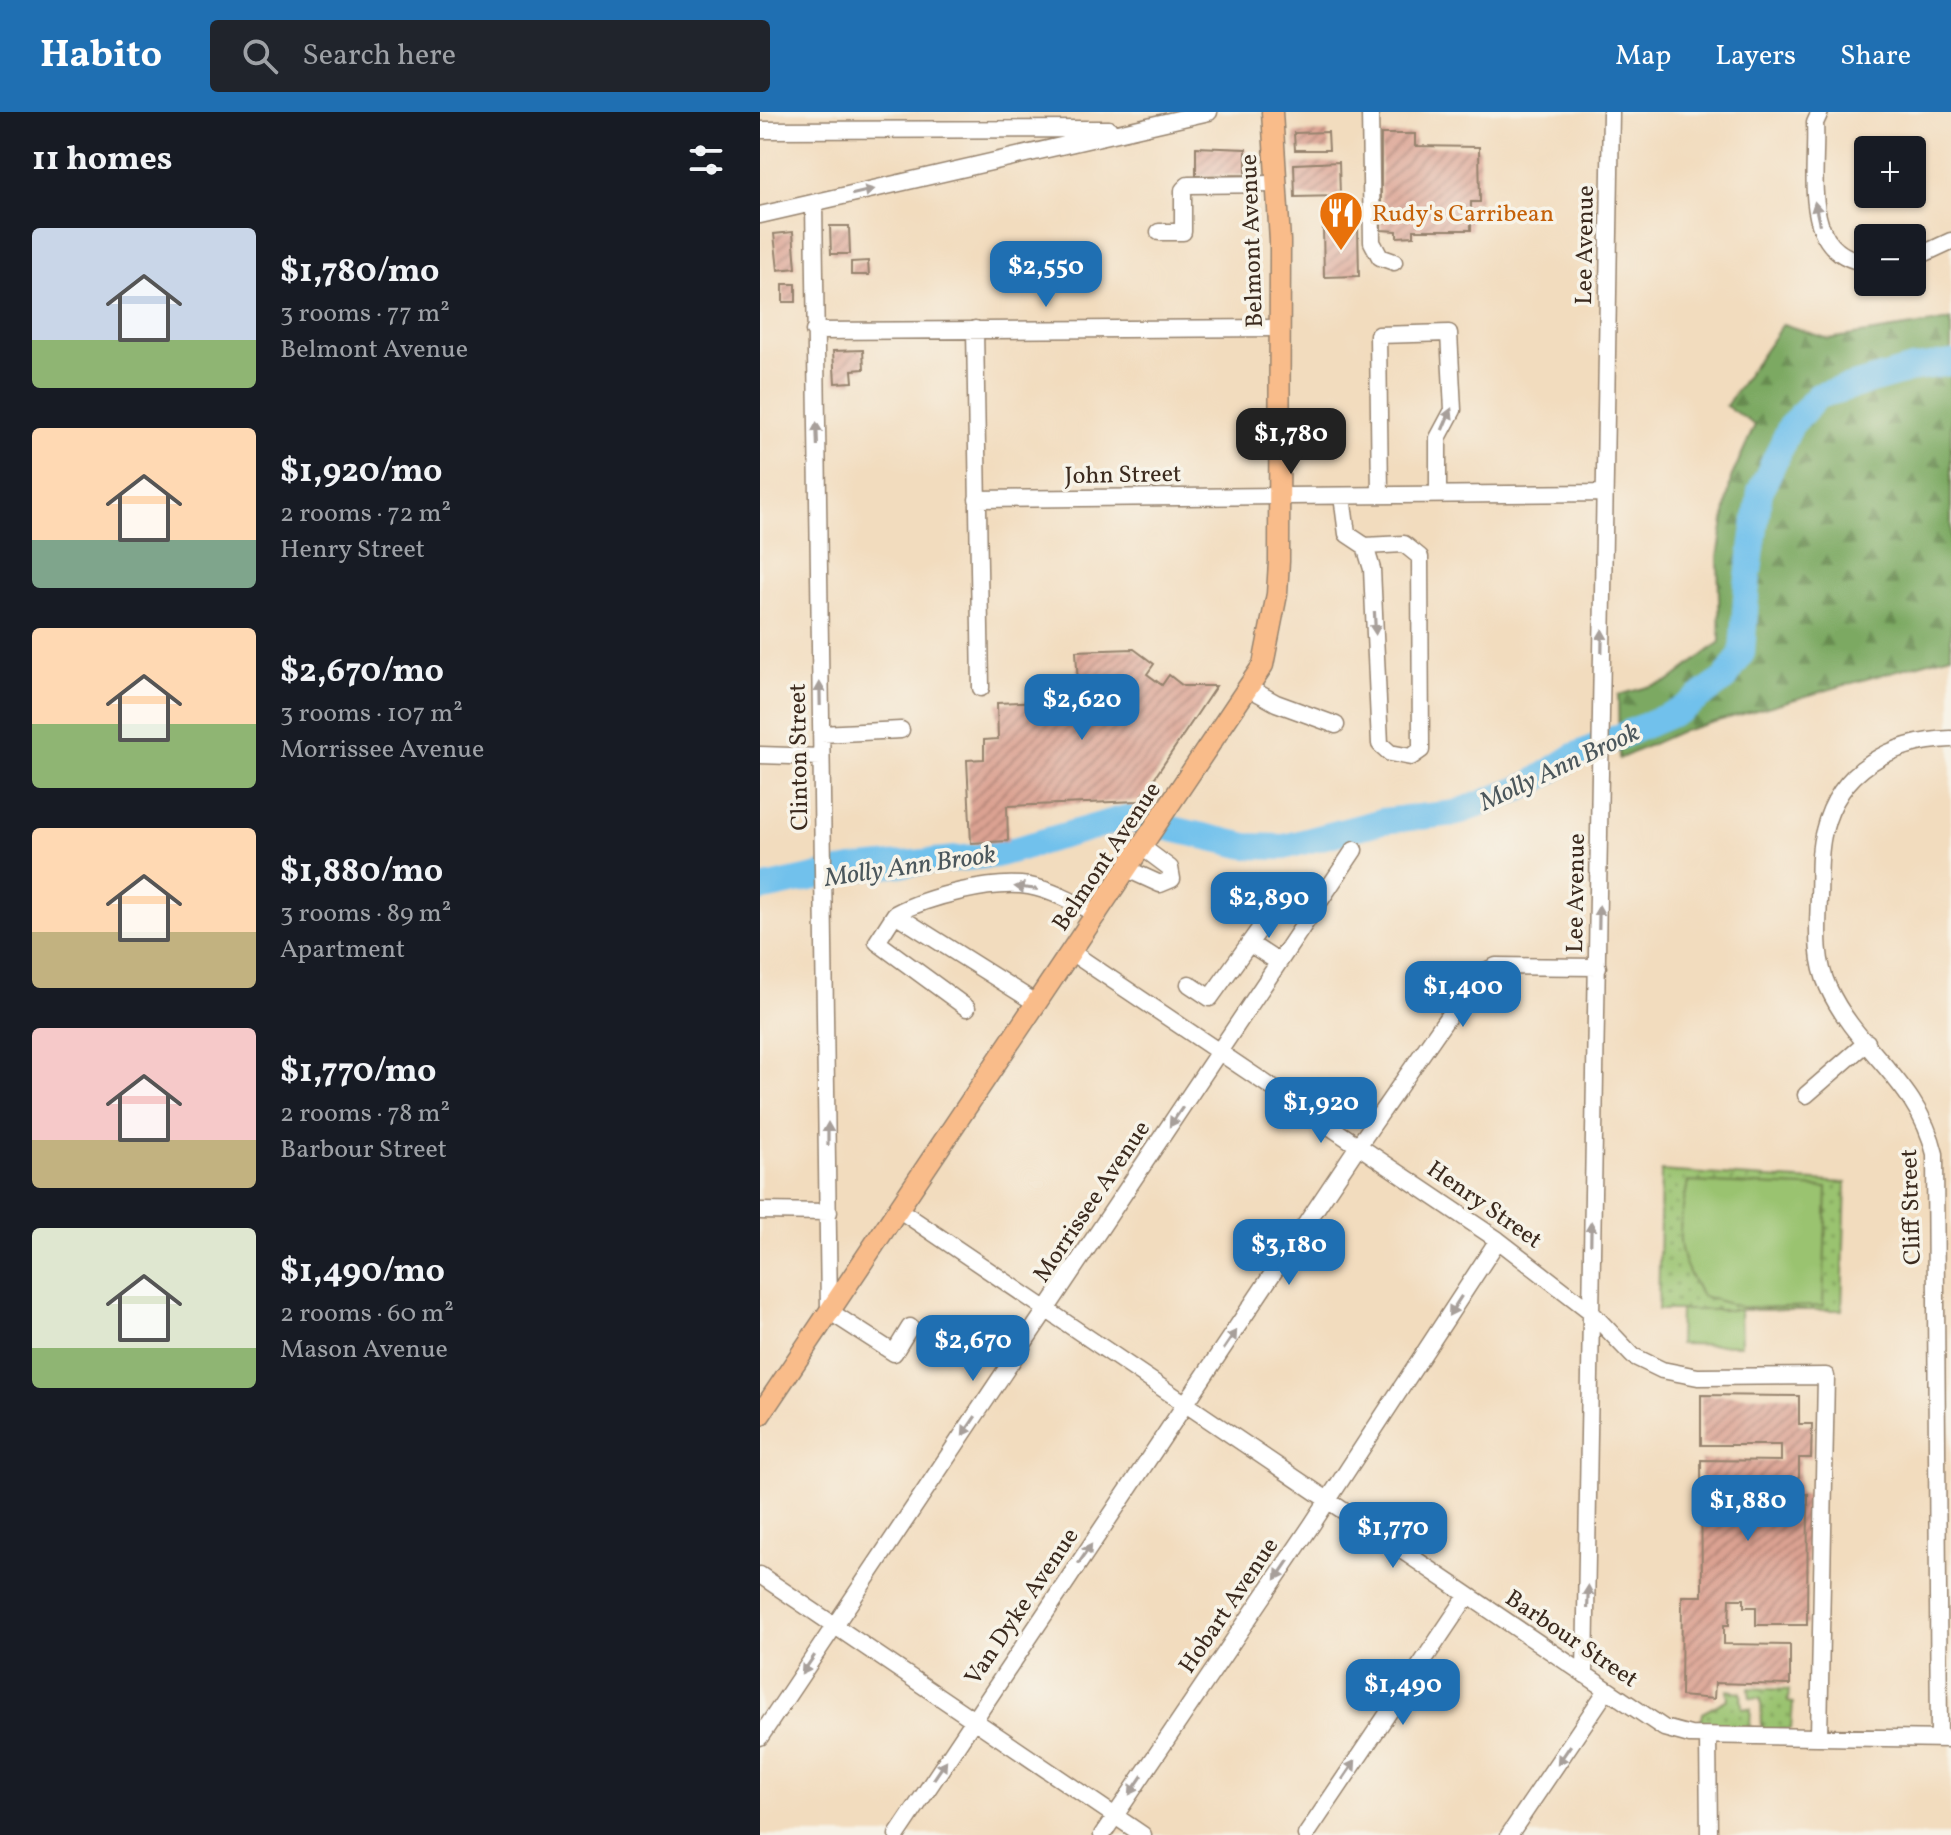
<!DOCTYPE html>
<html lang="en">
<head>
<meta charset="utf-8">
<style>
  :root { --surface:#171b24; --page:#20242c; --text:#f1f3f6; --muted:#9ea1a6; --accent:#1f6fb2 }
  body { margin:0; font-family:Vollkorn,serif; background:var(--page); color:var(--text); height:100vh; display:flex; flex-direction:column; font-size:30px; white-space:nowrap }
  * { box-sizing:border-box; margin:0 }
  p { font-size:26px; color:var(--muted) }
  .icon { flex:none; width:44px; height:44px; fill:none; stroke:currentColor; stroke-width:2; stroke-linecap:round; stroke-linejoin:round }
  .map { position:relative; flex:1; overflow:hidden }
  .sheet { display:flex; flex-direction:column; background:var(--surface); width:760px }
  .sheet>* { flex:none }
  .fabs { position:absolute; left:1094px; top:24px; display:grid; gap:16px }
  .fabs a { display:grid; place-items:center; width:72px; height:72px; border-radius:8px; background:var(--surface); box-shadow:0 2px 6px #0004; font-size:40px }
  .price { position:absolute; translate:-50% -68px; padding:0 18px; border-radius:16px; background:var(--accent); color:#fff; font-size:26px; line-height:52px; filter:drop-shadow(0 2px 4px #0008) }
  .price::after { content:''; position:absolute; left:50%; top:48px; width:24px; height:18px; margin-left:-12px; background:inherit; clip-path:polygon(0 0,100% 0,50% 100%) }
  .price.current { background:#222; color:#fff }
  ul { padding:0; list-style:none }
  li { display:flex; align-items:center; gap:24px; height:200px; padding:0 32px }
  li span { display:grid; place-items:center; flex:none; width:224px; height:160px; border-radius:8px; color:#555 }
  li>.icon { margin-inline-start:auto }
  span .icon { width:96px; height:96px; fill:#fffc; stroke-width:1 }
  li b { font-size:34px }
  h2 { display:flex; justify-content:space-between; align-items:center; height:96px; padding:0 32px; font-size:34px }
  header { display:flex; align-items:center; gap:48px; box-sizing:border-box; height:112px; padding:0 40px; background:var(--accent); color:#fff }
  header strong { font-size:38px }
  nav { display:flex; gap:44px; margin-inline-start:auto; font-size:28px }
  .search { width:560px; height:72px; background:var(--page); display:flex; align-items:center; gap:20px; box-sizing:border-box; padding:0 28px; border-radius:8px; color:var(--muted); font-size:30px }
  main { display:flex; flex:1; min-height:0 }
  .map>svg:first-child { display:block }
  .grass { fill:url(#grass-dots); stroke:#6a7646; stroke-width:2 }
  .forest { fill:url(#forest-firs); stroke:#5b6a40; stroke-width:2 }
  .pitch { fill:#9ac36f; stroke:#6a7646; stroke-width:2 }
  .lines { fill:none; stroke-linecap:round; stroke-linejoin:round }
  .river { stroke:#71c1ec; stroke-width:26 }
  .building { fill:url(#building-hatch) }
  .minor-casing { stroke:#96836e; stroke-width:19 }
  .major-casing { stroke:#96836e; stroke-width:23 }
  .minor { stroke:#fff; stroke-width:16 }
  .major { stroke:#f9bc8a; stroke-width:20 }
  .oneway { fill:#a79f9a }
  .labels { text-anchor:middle; stroke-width:7; stroke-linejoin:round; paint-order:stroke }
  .food-label { font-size:24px; fill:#c56008; stroke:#f7f3e8; text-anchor:start }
  .street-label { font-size:24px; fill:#3b2a1e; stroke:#f7f3e8 }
  .water-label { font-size:26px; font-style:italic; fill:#4b575c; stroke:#f7f3e8 }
</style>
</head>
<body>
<header>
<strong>Habito</strong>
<div class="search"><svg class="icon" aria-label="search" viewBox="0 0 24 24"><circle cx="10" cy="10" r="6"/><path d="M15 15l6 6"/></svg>Search here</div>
<nav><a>Map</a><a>Layers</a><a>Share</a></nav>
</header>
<main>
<section class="sheet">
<h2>11 homes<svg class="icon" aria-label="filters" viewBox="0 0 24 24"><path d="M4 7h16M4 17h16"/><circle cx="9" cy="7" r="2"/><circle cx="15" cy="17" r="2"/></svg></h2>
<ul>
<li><span style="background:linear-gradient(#c9d6e8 70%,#8fb573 0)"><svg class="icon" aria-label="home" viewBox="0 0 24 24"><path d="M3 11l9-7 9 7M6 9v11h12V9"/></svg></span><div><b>$1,780/mo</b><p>3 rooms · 77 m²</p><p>Belmont Avenue</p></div></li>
<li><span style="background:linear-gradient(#ffd9b3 70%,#7fa58c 0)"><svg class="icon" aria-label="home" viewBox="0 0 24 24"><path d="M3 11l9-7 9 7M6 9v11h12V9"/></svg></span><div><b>$1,920/mo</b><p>2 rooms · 72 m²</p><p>Henry Street</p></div></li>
<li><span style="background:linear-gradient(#ffd9b3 60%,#8fb573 0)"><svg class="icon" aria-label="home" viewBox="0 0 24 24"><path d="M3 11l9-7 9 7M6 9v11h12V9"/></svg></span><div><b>$2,670/mo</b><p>3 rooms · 107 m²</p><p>Morrissee Avenue</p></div></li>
<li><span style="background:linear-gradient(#ffd9b3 65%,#c2b280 0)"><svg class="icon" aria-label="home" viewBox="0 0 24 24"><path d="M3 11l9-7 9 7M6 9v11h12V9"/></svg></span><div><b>$1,880/mo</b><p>3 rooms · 89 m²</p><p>Apartment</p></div></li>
<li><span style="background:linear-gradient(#f6c9c9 70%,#c2b280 0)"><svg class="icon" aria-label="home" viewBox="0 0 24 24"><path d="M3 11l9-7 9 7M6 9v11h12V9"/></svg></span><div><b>$1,770/mo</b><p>2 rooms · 78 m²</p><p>Barbour Street</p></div></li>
<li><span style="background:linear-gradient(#dfe7d0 75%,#8fb573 0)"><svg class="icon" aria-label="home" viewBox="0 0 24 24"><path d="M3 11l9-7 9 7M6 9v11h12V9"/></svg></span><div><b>$1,490/mo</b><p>2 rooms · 60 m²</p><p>Mason Avenue</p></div></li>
</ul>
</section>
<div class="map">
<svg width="1191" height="1723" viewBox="0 0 1191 1723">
  <defs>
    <pattern id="grass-dots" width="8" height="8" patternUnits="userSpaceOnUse" patternTransform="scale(2)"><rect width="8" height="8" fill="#9ac36f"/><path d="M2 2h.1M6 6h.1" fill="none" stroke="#7f9f5b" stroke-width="1.8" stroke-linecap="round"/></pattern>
    <pattern id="forest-firs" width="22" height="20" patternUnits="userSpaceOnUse" patternTransform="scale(2)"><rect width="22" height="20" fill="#7ba962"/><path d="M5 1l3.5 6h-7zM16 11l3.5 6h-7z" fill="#668a50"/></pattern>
    <pattern id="building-hatch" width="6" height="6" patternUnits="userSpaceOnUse" patternTransform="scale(2)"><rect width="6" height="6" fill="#dba292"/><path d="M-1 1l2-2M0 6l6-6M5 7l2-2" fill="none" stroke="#b38477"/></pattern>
  </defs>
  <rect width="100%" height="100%" fill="#f7f3e8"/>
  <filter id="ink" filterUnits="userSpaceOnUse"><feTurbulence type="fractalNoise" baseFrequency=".0125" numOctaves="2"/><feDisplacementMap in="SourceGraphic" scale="16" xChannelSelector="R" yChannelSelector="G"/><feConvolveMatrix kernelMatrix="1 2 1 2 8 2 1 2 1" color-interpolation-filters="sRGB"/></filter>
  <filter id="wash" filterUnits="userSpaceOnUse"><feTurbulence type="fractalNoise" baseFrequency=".006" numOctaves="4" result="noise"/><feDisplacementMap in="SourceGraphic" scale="32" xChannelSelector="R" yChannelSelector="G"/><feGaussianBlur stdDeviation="1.8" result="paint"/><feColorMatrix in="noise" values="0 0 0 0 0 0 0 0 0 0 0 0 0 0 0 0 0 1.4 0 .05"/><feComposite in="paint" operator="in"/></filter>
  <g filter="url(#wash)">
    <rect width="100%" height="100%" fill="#f2dcbe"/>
    <path class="grass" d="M 901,1059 L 1086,1071 L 1082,1198 L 898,1198 Z
      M 989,1576 L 1029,1578 L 1028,1590 L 1033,1591 L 1031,1617 L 1002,1618 L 1001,1587 L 990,1586 Z
      M 967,1578 L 981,1580 L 982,1596 L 991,1597 L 990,1616 L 940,1614 L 942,1601 L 968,1587 Z"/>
    <path class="forest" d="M 1191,208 L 1191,543 L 919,620 L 859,647 L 858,583 L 909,569 L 960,530 L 958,445 L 971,366 L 995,313 L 966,294 L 1023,212 L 1068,227 Z"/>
    <path class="pitch" d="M 928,1070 L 1067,1076 L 1063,1194 L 984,1196 L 942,1184 C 912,1137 918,1121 928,1070 Z
      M 920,1198 L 980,1198 L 981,1233 L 919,1232 Z"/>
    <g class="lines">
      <path class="river" d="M 0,777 L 92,757 L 236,743 L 365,706 L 486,734 L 524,735 L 622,709 L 696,701 L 769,673 L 814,644 L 919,599 L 965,567 L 982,541 L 987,473 L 1000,380 L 1031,313 L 1058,284 L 1156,256 L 1191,251"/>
    </g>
    <g id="blocks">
      <path class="building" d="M 568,20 L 569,38 L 535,38 L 534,21 Z
        M 621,22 L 655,22 L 655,34 L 719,35 L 720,90 L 711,90 L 711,118 L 654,118 L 654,124 L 637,125 L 637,119 L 621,118 Z
        M 436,35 L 486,37 L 486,63 L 436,64 Z
        M 579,50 L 580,84 L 535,85 L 534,52 Z
        M 70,114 L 89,114 L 90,142 L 71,142 Z
        M 598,114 L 599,164 L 564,165 L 563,115 Z
        M 33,120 L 36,156 L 18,158 L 14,122 Z
        M 108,149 L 109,163 L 91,163 L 91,150 Z
        M 23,172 L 36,172 L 36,190 L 23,190 Z
        M 103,238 L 104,257 L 92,258 L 93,270 L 75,271 L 73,239 Z
        M 374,537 L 394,552 L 387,562 L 402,573 L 409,563 L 423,574 L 456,574 L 379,689 L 247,694 L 248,729 L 211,731 L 207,648 L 224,647 L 224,628 L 238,627 L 237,591 L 308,588 L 307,574 L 318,573 L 316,539 Z
        M 941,1283 L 1039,1284 L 1039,1312 L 1052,1312 L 1051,1346 L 1039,1346 L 1039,1382 L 1048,1382 L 1047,1513 L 996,1513 L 996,1495 L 984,1495 L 984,1487 L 970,1487 L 969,1513 L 964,1513 L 964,1532 L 1030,1533 L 1030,1573 L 955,1571 L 954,1587 L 921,1584 L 922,1484 L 942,1484 L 941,1348 L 1021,1349 L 1021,1333 L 941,1333 Z"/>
    </g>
  </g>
  <g filter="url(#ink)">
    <use href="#blocks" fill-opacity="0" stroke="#96836e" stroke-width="2"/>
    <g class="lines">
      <g class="minor-casing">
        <path id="minor" d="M 610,0 L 612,130 L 620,145 L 634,150
          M 1060,0 L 1055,11 C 1058,60 1038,142 1108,151
          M 0,18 L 349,17
          M 54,91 L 69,1199 L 134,1241 L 150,1215
          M 0,103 L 449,0
          M 399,120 L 423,120 L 423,78 L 428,73 L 516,72
          M 1152,147 L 1191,129
          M 215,217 L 221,576
          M 54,219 L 519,216
          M 620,383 L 618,223 L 689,221 L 693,298 L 678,326 L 678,383
          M 582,384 L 587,422 L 605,434 L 612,457 L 620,632 L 630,641 L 651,645 L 661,638 L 660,445 L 644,432 L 605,434
          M 217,387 L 844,381
          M 489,576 L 516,591 L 576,613
          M 61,622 L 141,618
          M 0,643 L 61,645
          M 367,757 L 400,772 L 412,767 L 410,756 L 382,735
          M 135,802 C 167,785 232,768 269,774 C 292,778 317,792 338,803
          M 489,831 L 518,850
          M 311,840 L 738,1128 L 830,1199 L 873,1244 L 902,1258 L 938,1265 L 1066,1264 L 1059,1624
          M 429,872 L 450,886 L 524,783
          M 207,896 L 117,830 L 135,802 L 276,891
          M 1046,983 L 1107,930
          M 138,1097 L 904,1616 L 930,1623 L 1191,1627
          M 0,1099 L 69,1100
          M 0,1463 L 383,1723
          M 825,1563 L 851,0
          M 948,1624 L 949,1723
          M 0,1625 L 594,738
          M 1179,1627 L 1175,1042 C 1158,969 1097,939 1068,875 C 1055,847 1058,816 1059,785 C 1060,764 1058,740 1064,719 C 1079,657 1132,629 1191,627
          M 137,1723 L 598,1034 L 717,863 L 736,854 L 838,855
          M 342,1723 L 551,1414 L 738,1128
          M 546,1723 L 707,1484
          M 749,1723 L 847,1578"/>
      </g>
      <g class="major-casing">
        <path id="major" d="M 0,1303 L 503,553 L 517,482 L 519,449 L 520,129 L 512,0"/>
      </g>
      <use href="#minor" class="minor"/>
      <use href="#major" class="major"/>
    </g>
    <defs><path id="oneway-solid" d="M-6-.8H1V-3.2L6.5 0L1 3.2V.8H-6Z" transform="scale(2)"/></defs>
    <g class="oneway">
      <use href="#oneway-solid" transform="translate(103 80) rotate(-13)"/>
      <use href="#oneway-solid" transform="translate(1057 101) rotate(-102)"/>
      <use href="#oneway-solid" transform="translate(687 307) rotate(-67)"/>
      <use href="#oneway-solid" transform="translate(57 322) rotate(-92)"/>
      <use href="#oneway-solid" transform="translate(615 511) rotate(87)"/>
      <use href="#oneway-solid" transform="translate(842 529) rotate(-89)"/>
      <use href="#oneway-solid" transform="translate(60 582) rotate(-91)"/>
      <use href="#oneway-solid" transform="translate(266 776) rotate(-173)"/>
      <use href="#oneway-solid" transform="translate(839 805) rotate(-89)"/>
      <use href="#oneway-solid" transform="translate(416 1005) rotate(124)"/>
      <use href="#oneway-solid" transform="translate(68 1022) rotate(-90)"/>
      <use href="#oneway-solid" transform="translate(831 1121) rotate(-89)"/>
      <use href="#oneway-solid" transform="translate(695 1194) rotate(123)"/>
      <use href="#oneway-solid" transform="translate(470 1228) rotate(-56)"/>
      <use href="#oneway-solid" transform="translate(209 1314) rotate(124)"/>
      <use href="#oneway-solid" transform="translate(325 1442) rotate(-56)"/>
      <use href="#oneway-solid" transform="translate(522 1458) rotate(124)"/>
      <use href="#oneway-solid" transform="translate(828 1485) rotate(-88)"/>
      <use href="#oneway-solid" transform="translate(48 1553) rotate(124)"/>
      <use href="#oneway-solid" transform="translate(804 1643) rotate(124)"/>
      <use href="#oneway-solid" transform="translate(180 1658) rotate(-56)"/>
      <use href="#oneway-solid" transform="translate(589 1658) rotate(-56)"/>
      <use href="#oneway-solid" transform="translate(376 1673) rotate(124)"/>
    </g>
  </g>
  <defs>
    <g id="restaurant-pin" transform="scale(2.3)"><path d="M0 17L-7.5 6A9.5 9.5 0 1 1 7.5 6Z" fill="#e8710a" stroke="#f7f3e8"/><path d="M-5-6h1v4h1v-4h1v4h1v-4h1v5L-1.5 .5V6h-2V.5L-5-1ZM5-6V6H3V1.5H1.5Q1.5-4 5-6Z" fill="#fff"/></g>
  </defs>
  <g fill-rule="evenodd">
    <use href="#restaurant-pin" x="581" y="101"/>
  </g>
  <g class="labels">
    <g class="food-label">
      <text x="612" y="109">Rudy's Carribean</text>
    </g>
    <g class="street-label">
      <text transform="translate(491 129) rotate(-92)" y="8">Belmont Avenue</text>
      <text transform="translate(824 133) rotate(-89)" y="8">Lee Avenue</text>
      <text transform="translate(363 362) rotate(-1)" y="8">John Street</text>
      <text transform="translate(38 645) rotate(-91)" y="8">Clinton Street</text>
      <text transform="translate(346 744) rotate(-56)" y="8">Belmont Avenue</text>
      <text transform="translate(815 781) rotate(-89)" y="8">Lee Avenue</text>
      <text transform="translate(331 1089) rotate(-56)" y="8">Morrissee Avenue</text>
      <text transform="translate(725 1092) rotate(35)" y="8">Henry Street</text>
      <text transform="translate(1150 1095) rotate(-92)" y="8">Cliff Street</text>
      <text transform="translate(468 1493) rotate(-56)" y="8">Hobart Avenue</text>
      <text transform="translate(261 1494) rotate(-56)" y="8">Van Dyke Avenue</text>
      <text transform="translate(812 1526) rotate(34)" y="8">Barbour Street</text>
    </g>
    <g class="water-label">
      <text transform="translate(799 654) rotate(-25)" y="9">Molly Ann Brook</text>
      <text transform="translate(150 753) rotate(-8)" y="9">Molly Ann Brook</text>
    </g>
  </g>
</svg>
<div class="fabs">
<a>+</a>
<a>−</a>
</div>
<b class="price" style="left:286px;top:197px">$2,550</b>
<b class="price current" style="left:531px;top:364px">$1,780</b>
<b class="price" style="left:322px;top:630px">$2,620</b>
<b class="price" style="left:509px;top:828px">$2,890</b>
<b class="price" style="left:703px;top:917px">$1,400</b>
<b class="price" style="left:561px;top:1033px">$1,920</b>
<b class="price" style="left:529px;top:1175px">$3,180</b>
<b class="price" style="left:213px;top:1271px">$2,670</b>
<b class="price" style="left:988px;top:1431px">$1,880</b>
<b class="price" style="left:633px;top:1458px">$1,770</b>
<b class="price" style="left:643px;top:1615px">$1,490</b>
</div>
</main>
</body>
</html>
